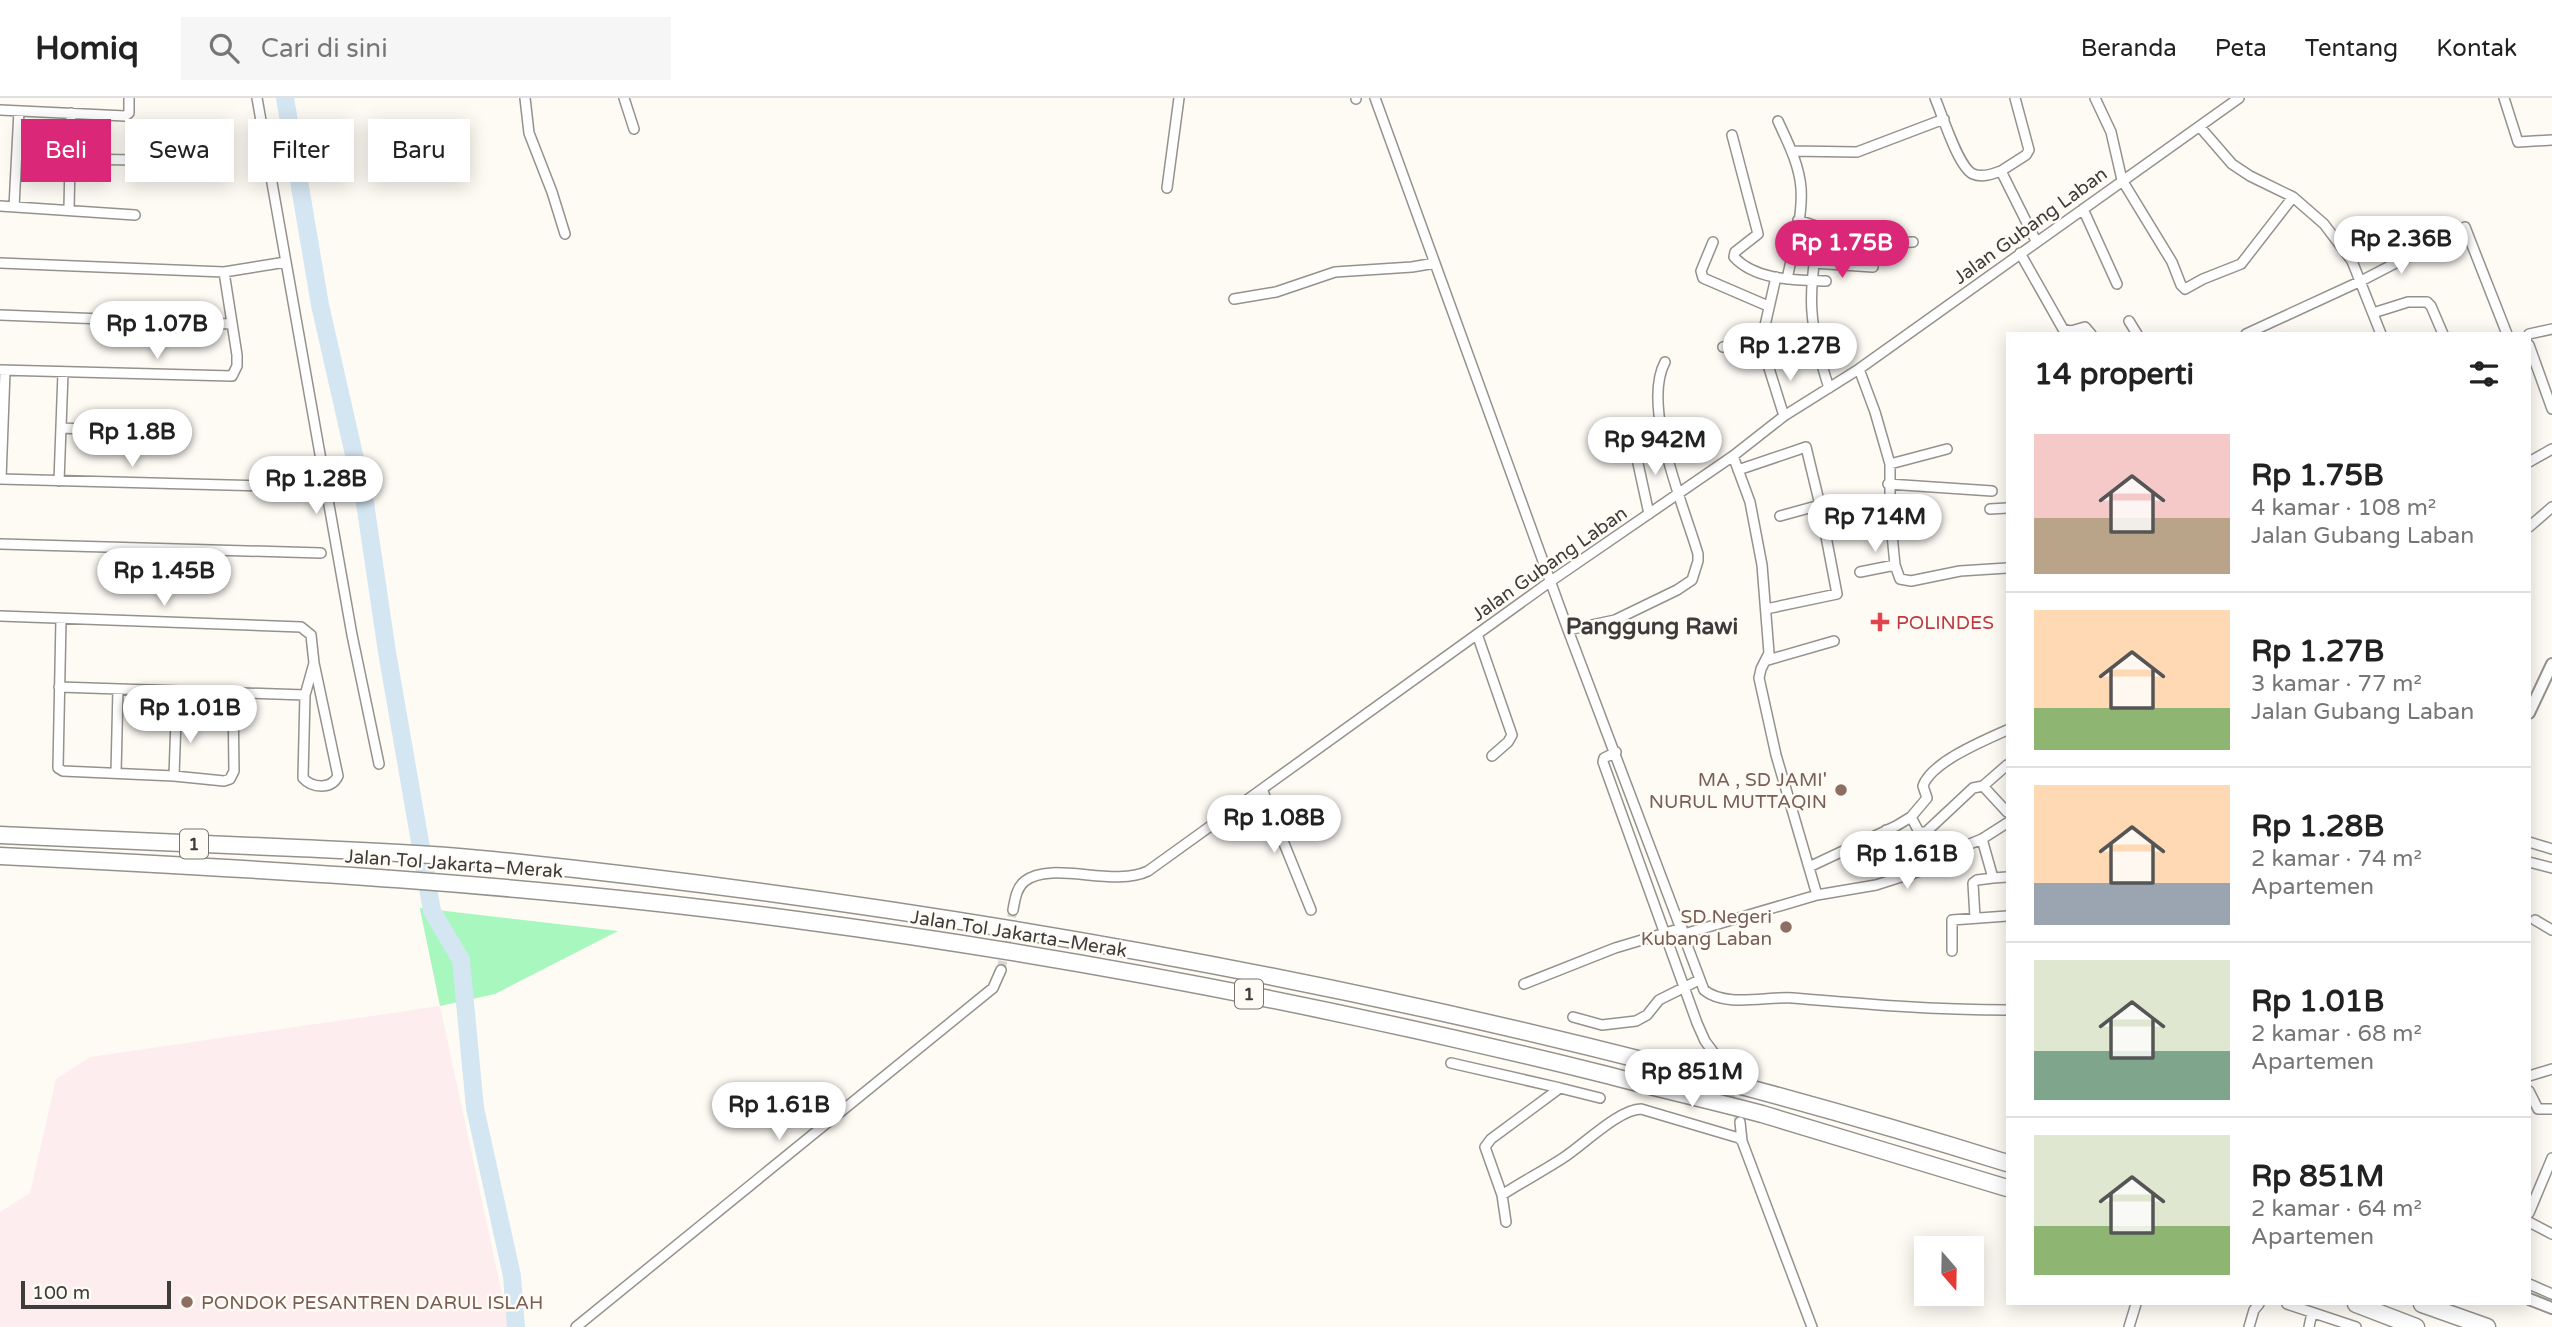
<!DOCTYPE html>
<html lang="id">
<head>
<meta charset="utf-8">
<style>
  :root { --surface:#fff; --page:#f6f6f6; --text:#222; --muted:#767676; --line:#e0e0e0; --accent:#db2777 }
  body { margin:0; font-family:"Varela Round",sans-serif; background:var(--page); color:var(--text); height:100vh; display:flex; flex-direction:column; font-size:26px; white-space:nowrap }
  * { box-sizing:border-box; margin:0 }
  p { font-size:23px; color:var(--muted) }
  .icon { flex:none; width:38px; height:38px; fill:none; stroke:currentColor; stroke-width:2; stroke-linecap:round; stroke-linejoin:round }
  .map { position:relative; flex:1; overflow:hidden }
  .side { position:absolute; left:2006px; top:234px; width:525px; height:973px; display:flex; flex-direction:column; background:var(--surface); border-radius:0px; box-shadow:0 4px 18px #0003 }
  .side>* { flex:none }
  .hud { position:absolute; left:21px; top:21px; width:665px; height:63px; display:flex; gap:14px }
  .needle { width:46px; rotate:160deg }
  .controls { position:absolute; left:1914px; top:1138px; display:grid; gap:14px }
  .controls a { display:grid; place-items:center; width:70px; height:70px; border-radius:0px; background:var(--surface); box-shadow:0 4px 18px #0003; font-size:35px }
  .scale { position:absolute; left:21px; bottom:18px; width:150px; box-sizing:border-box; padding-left:7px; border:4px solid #3d3c3a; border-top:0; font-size:19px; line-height:24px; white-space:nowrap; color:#3d3c3a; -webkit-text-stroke:5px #fefbf5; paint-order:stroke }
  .price { position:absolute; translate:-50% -60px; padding:0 16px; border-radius:24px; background:#fff; color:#222; font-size:23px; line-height:46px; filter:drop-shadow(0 2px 4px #0008) }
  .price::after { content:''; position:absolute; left:50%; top:42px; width:21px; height:16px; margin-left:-10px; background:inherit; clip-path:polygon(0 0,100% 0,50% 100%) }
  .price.on { background:var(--accent); color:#fff }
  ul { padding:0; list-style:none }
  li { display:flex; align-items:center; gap:21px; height:175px; padding:0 28px }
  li+li { border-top:2px solid var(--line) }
  li span { display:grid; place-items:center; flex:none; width:196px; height:140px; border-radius:0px; color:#555 }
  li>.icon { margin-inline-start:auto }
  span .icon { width:84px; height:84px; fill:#fffc; stroke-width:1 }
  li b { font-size:30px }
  h2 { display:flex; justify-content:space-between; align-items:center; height:84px; padding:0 28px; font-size:30px }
  .pill { padding:0 24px; border-radius:0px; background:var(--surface); box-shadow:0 4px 18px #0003; font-size:24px; line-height:63px }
  .pill.on { background:var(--accent); color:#fff }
  header { display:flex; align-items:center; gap:42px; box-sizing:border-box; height:98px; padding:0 35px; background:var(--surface); border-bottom:2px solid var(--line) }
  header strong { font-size:33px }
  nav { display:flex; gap:38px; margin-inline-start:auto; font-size:24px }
  .search { width:490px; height:63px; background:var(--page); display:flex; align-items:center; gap:18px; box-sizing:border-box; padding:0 24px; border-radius:0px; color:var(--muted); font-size:26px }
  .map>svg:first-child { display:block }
  .commercial { fill:#fdedef }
  .green { fill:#a7f7bf }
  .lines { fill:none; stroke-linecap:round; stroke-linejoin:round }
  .river { stroke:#d4e6f2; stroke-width:18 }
  .minor-tunnel { stroke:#d7d5d0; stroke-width:9; stroke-dasharray:9 4.5; stroke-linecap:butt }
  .minor-casing { stroke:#94928c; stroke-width:12 }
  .tertiary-casing { stroke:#94928c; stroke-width:14 }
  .motorway-casing { stroke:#94928c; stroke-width:19 }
  .minor { stroke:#fff; stroke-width:9 }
  .tertiary { stroke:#fff; stroke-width:10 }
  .motorway { stroke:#fff; stroke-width:16 }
  .health-dot { fill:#e0444e; stroke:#fefbf5; stroke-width:2.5 }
  .education-dot { fill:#8d6e63; stroke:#fefbf5; stroke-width:2.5 }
  .labels { text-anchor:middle; stroke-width:5; stroke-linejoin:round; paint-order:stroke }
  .shield { fill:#fefbf5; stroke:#777572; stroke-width:2 }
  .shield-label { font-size:18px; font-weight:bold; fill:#3d3c3a }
  .street-label { font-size:19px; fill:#3d3c3a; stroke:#fefbf5 }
  .health-label { font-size:19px; fill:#be3a42; stroke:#fefbf5; text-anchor:start }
  .education-label { font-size:19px; fill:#785e54; stroke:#fefbf5; text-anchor:end }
  .quarter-label { font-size:23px; font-weight:bold; fill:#3d3c3a; stroke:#fefbf5 }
</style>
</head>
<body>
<header>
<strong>Homiq</strong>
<div class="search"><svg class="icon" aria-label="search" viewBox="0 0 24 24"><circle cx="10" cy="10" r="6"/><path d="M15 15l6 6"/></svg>Cari di sini</div>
<nav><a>Beranda</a><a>Peta</a><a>Tentang</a><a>Kontak</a></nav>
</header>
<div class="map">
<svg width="2552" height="1229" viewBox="0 0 2552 1229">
  <rect width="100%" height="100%" fill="#fefbf5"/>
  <path class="commercial" d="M 440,908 L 509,1229 L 0,1229 L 0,1114 L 30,1095 L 56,981 L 90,959 Z"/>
  <path class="green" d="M 420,811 L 420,810 L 618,833 L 495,896 L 440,908 Z"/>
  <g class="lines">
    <path class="river" d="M 285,0 L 320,207 L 365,405 L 387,554 L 432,813 L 461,862 L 475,1010 L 512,1178 L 516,1229"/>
    <path class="minor-tunnel" d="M 1001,872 L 1013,812
      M 1714,955 L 1740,1024"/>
    <g class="minor-casing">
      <path id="minor" d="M 525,0 L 529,35 L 552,94 L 565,136
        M 624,0 L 634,31
        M 1356,0 L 1356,1
        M 1375,0 L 1568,532 L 1704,892 C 1726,910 1766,898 1793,900 C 1864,906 1935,912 2007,912
        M 1935,0 C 1942,16 1958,69 1973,76 C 1982,80 1993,76 2001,73
        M 2015,0 L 2029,52 L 2026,57 L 2001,73 L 2036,143
        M 2095,0 L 2111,34 L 2122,82 L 2172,164 L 2181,187 L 2185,191 L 2203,181 L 2241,166 L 2293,99
        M 2504,0 L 2518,44 L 2552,42
        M 0,12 L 125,18 L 129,15 L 129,0
        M 1778,23 C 1788,45 1799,66 1801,90 C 1803,119 1793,152 1787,181
        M 2200,29 L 2232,66 L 2250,78 L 2293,99 L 2324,126 L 2352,163 L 2381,236
        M 1732,37 L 1758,136 L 1735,154 L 1734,159 C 1756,183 1797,182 1826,183
        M 1792,53 L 1857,54 L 1944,21
        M 71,61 L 137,62
        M 1167,90 L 1179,0
        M 0,108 L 135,117
        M 14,109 L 19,13
        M 69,111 L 71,15
        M 2083,111 L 2117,186
        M 1798,122 C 1831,134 1878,147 1913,144
        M 1820,130 C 1807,196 1808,226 1829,290
        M 1713,144 L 1701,173 L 1703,180 L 1768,208
        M 2020,155 L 2063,231 L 2071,233 L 2085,229 L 2091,236
        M 286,164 L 352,537 L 379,666
        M 0,165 L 224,174 L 286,164 L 257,0
        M 1813,165 L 1873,169
        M 1776,179 L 1761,245 L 1784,318
        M 1234,201 L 1276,194 L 1335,174 L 1412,169 L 1435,165
        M 2373,215 L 2408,204 L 2427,204 L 2431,208 L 2443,236
        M 0,217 L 231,226
        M 2129,223 L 2137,236
        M 2246,236 L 2361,183 L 2465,129 L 2507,236
        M 2529,236 L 2552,231
        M 2529,247 L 2552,311
        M 1723,249 L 1761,245
        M 1859,271 L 1875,314 L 1890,366 L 1890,416 L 1895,467 L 1900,481 L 1911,483 L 1960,473 L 2007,470
        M 0,272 L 232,278 L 237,268 L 237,257 L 224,174
        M 61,330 L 177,335
        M 1634,347 L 1649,416
        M 2529,364 L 2552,351
        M 1890,366 L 1947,351
        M 1738,372 L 1806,349 L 1820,407 L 1837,496 L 1766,511
        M 0,381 L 265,388
        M 1,381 L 5,273
        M 59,383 L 63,275
        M 1888,386 L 1992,393
        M 1990,411 L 2007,410
        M 1780,418 L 1820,407
        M 2529,429 L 2552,409
        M 0,446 L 321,455
        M 1860,474 L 1895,467
        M 0,518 L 301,529 L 311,537 L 314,565 L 338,678 C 331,692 312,690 303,680 L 305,597 L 314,565
        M 61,521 L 58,670 L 63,673 L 174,678
        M 1568,532 L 1615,522 L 1677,492 L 1692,482 L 1698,463 L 1698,456 C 1684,408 1641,309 1665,264
        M 1477,536 L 1512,637 L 1508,644 L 1492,658
        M 1768,562 L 1834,543
        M 59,589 L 305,597
        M 177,594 L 174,678 L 224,683 L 230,681 L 234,673 L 233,595
        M 1616,654 L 1604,660 L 1603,664 L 1697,925 L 1705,943 L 1714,955
        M 2007,667 L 1983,688 L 2007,714
        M 116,675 L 118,591
        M 1262,691 L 1311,812
        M 1911,719 L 1919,734 L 1926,734 L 1973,690 L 1983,688
        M 2007,725 L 1982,741 L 1993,780 L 2007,779
        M 1886,732 L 1912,776
        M 2529,744 L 2552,751
        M 2529,764 L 2552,770
        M 1809,769 L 1896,728 L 1911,719 L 1927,700 L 1923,688 C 1931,664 1985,642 2007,632
        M 1817,797 L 1876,787 L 1945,765 L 1965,748 L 1982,741
        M 1013,812 C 1015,802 1016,790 1025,783 C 1052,762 1113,790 1148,773 L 1551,483 L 1733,358 L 1784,318 L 1859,271 L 2239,0
        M 1975,820 L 1973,785 L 1977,782 L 1993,780
        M 2535,822 L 2552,832
        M 1684,836 L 1817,797 L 1776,657 L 1759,580 L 1761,571 L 1769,555 L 1762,467 L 1750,404 L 1733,358
        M 1952,853 L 1952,822 L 2007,818
        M 1524,886 L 1615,850 L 1682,830
        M 1573,919 L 1602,927 L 1636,923 L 1647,917 L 1659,902 L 1699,882
        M 1451,965 L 1560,990
        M 2529,978 L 2552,971
        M 2529,993 L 2538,1011 L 2552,1011
        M 1740,1024 L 1742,1043
        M 1502,1097 L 1485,1049 L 1491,1041 L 1560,990 L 1600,1000
        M 2529,1115 L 2552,1060
        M 1506,1124 L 1502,1097 C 1522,1084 1543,1073 1563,1060 C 1582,1048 1619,1011 1641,1011 L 1739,1040 L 1742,1043 L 1812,1229
        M 2529,1124 L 2552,1136
        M 2529,1186 L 2552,1196
        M 2287,1206 L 2356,1229
        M 576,1229 L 993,890 L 1001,872
        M 2129,1229 L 2136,1206
        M 2249,1229 L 2254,1212 L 2259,1206
        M 2309,1229 L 2312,1215"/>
    </g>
    <g class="tertiary-casing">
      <path id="tertiary" d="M 2529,615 L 2552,566
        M 2529,1201 L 2552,1210"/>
    </g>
    <g class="motorway-casing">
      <path id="motorway" d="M 0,737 C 99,742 198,746 297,750 C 362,753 427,755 492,762 C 1005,815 1514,911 2007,1065
        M 0,758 C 266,771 533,786 797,822 C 1068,858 1337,910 1603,976 C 1656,990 1709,1002 1762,1016 C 1844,1040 1925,1066 2007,1090
        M 2356,1206 L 2416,1229
        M 2422,1206 L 2487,1229"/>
    </g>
    <use href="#minor" class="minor"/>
    <use href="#tertiary" class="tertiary"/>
    <use href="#motorway" class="motorway"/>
  </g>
  <path class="health-dot" d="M1876.5 513.5h7v7h7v7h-7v7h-7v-7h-7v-7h7z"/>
  <g class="education-dot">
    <circle cx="1841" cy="692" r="7"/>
    <circle cx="1786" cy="829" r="7"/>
    <circle cx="187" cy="1204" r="7"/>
  </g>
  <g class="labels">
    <g class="shield">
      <rect x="180" y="731.5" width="28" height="29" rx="5"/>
      <rect x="1235" y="881.5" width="28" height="29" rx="5"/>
    </g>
    <g class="shield-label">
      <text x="194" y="752">1</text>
      <text x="1249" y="902">1</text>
    </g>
    <g class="street-label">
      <text transform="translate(2030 127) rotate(-36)" y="7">Jalan Gubang Laban</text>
      <text transform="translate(1549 465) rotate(-35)" y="7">Jalan Gubang Laban</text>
      <text transform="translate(454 765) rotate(4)" y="7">Jalan Tol Jakarta–Merak</text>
      <text transform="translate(1019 835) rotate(9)" y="7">Jalan Tol Jakarta–Merak</text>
    </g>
    <g class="health-label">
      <text x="1896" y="531">POLINDES</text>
    </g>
    <g class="education-label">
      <text x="1827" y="688">MA , SD JAMI'<tspan x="1827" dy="22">NURUL MUTTAQIN</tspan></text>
      <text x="1772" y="825">SD Negeri<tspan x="1772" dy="22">Kubang Laban</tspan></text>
      <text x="201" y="1211" text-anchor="start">PONDOK PESANTREN DARUL ISLAH</text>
    </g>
    <g class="quarter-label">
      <text x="1652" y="536">Panggung Rawi</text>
    </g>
  </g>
</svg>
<div class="controls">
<a><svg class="needle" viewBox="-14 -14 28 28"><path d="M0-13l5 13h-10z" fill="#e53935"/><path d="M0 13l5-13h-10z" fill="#767676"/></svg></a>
</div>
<div class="scale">100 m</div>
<b class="price" style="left:2401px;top:178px">Rp 2.36B</b>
<b class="price on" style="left:1842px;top:182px">Rp 1.75B</b>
<b class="price" style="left:157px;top:263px">Rp 1.07B</b>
<b class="price" style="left:1790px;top:285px">Rp 1.27B</b>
<b class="price" style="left:132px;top:371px">Rp 1.8B</b>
<b class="price" style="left:1655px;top:379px">Rp 942M</b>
<b class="price" style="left:316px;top:418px">Rp 1.28B</b>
<b class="price" style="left:1875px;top:456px">Rp 714M</b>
<b class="price" style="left:164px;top:510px">Rp 1.45B</b>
<b class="price" style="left:190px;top:647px">Rp 1.01B</b>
<b class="price" style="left:1274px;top:757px">Rp 1.08B</b>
<b class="price" style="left:1907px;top:793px">Rp 1.61B</b>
<b class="price" style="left:1692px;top:1011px">Rp 851M</b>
<b class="price" style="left:779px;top:1044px">Rp 1.61B</b>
<div class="hud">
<a class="pill on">Beli</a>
<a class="pill">Sewa</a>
<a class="pill">Filter</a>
<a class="pill">Baru</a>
</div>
<section class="side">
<h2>14 properti<svg class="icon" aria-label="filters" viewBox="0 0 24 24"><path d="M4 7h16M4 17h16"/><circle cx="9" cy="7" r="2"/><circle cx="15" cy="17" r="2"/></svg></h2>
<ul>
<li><span style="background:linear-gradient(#f6c9c9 60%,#b9a48a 0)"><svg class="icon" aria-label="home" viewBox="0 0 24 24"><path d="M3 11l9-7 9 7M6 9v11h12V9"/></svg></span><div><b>Rp 1.75B</b><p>4 kamar · 108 m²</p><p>Jalan Gubang Laban</p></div></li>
<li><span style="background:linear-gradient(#ffd9b3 70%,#8fb573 0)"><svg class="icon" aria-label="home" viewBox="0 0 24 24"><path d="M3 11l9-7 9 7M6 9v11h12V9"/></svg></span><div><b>Rp 1.27B</b><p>3 kamar · 77 m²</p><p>Jalan Gubang Laban</p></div></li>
<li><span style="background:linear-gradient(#ffd9b3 70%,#9aa5b1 0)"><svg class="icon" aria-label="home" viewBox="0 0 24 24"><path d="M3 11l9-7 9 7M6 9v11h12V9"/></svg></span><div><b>Rp 1.28B</b><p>2 kamar · 74 m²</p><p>Apartemen</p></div></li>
<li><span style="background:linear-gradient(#dfe7d0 65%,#7fa58c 0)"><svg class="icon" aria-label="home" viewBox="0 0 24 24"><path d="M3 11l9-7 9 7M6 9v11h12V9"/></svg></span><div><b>Rp 1.01B</b><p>2 kamar · 68 m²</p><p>Apartemen</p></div></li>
<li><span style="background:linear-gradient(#dfe7d0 65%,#8fb573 0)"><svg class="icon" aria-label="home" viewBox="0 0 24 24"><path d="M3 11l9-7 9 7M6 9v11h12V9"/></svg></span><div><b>Rp 851M</b><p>2 kamar · 64 m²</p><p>Apartemen</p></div></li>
</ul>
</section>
</div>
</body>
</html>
